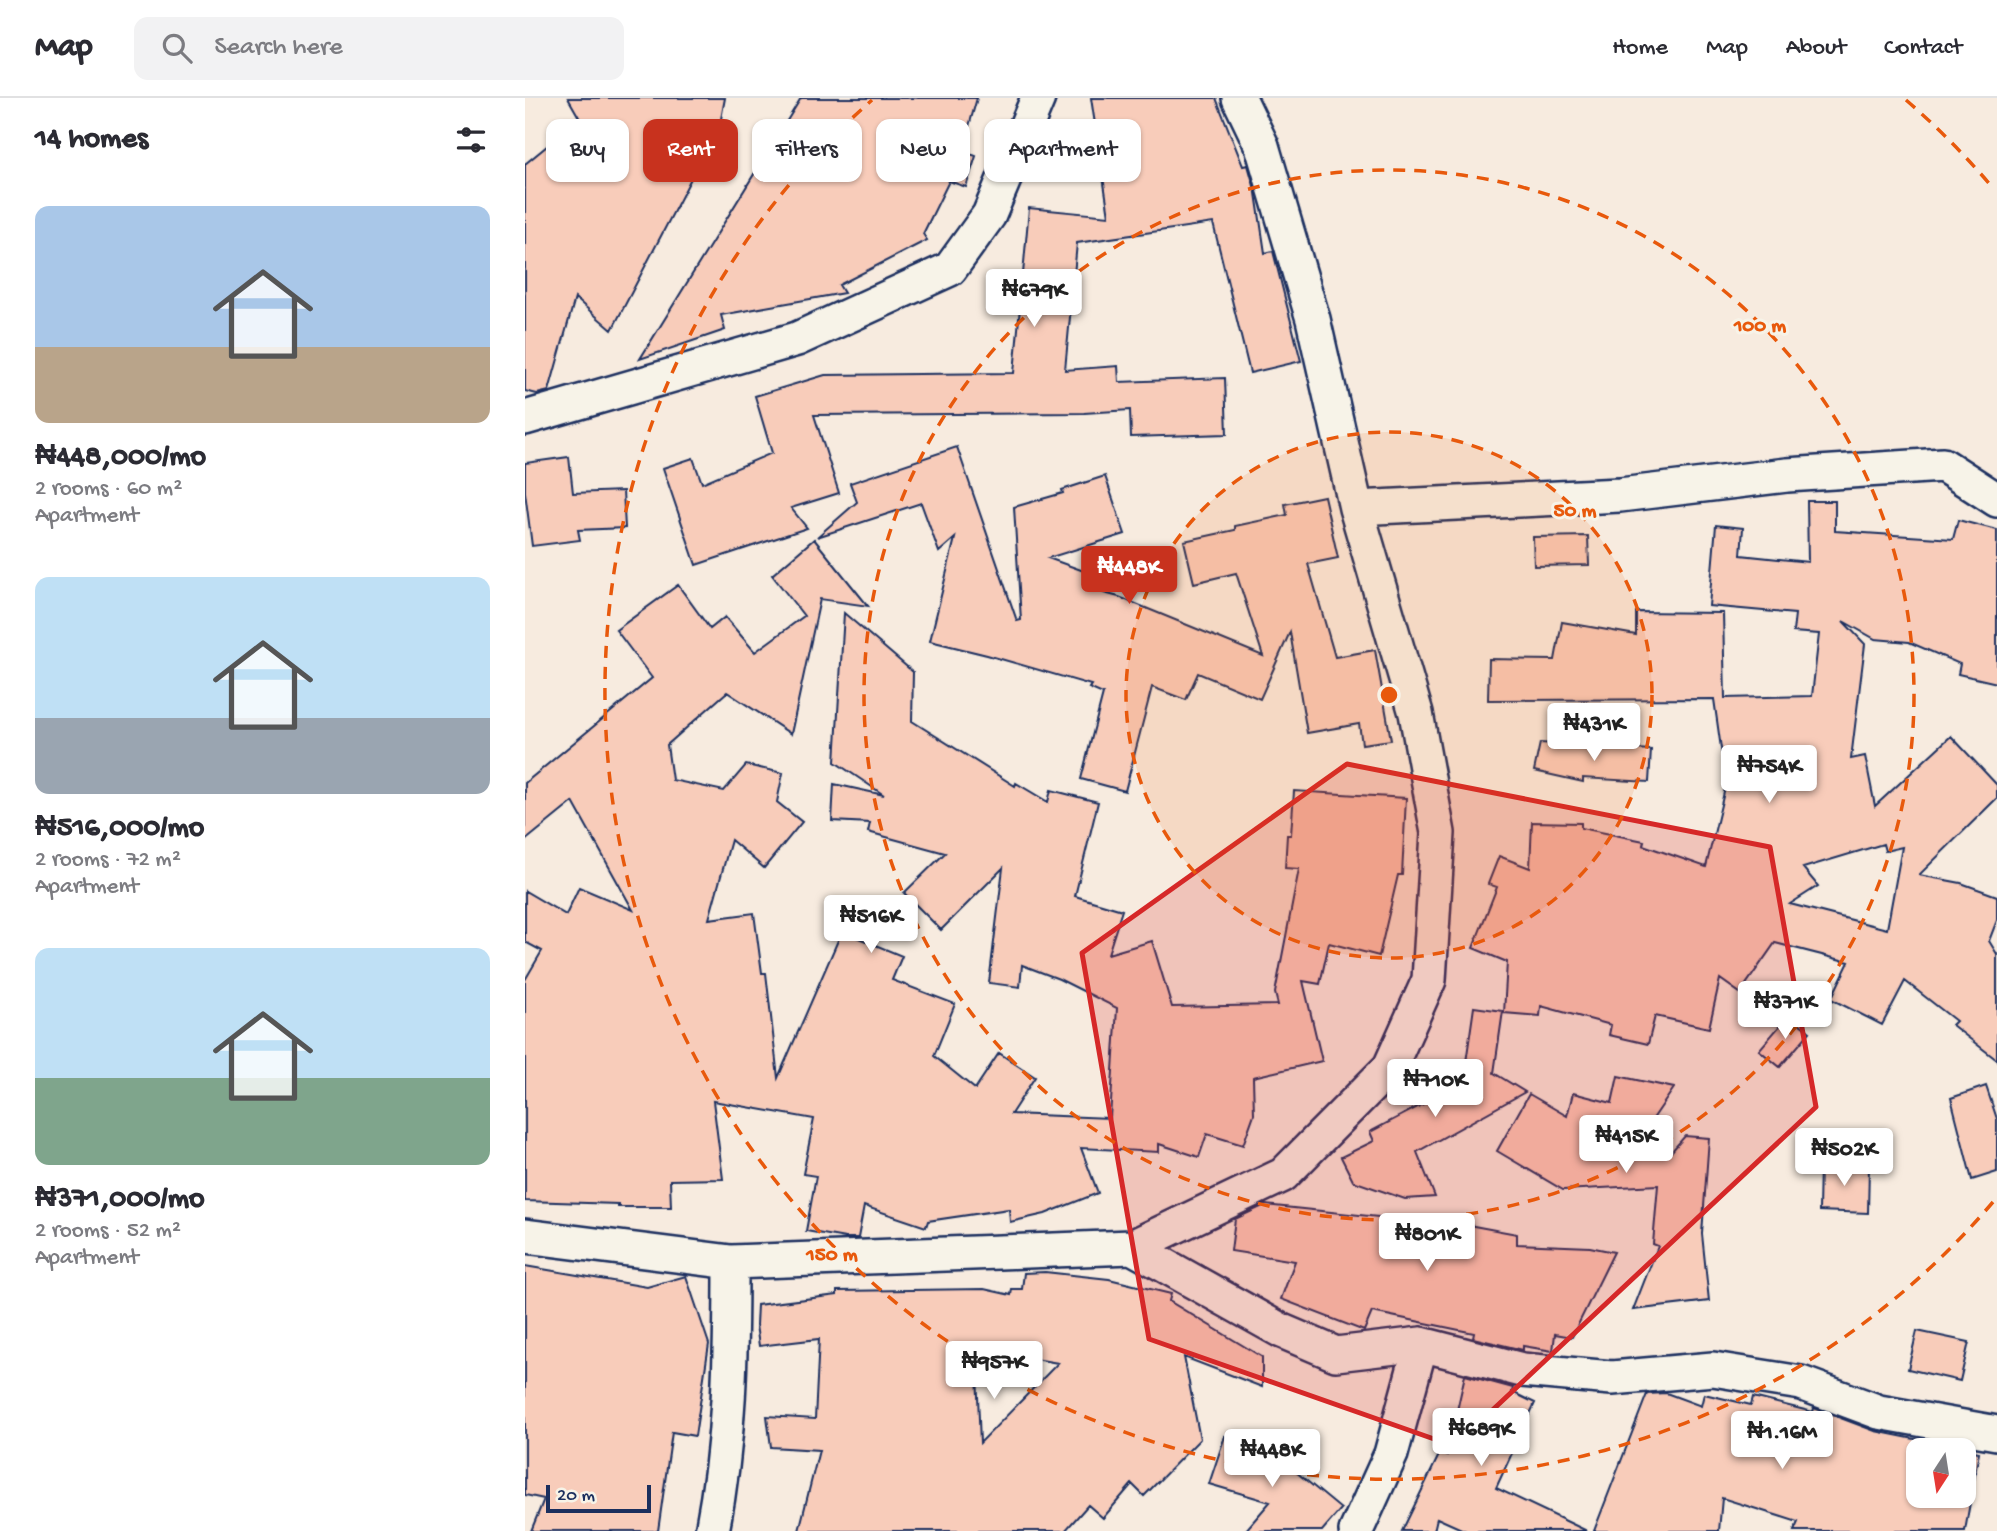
<!DOCTYPE html>
<html lang="en">
<head>
<meta charset="utf-8">
<style>
  :root { --surface:#fff; --page:#f2f2f3; --text:#2b2b33; --muted:#7c7c81; --line:#e1e1e2; --accent:#c8321e }
  body { margin:0; font-family:"Gochi Hand",sans-serif; background:var(--page); color:var(--text); height:100vh; display:flex; flex-direction:column; font-size:26px; white-space:nowrap }
  * { box-sizing:border-box; margin:0 }
  p { font-size:23px; color:var(--muted) }
  .icon { flex:none; width:38px; height:38px; fill:none; stroke:currentColor; stroke-width:2; stroke-linecap:round; stroke-linejoin:round }
  .map { position:relative; flex:1; overflow:hidden }
  .sheet { display:flex; flex-direction:column; background:var(--surface); width:525px }
  .sheet>* { flex:none }
  .top-card { position:absolute; left:21px; top:21px; width:665px; height:63px; display:flex; gap:14px }
  .needle { width:46px; rotate:192deg }
  .tools { position:absolute; left:1381px; top:1340px; display:grid; gap:14px }
  .tools a { display:grid; place-items:center; width:70px; height:70px; border-radius:14px; background:var(--surface); box-shadow:0 2px 5px #0004; font-size:35px }
  .scale { position:absolute; left:21px; bottom:18px; width:105px; box-sizing:border-box; padding-left:7px; border:4px solid #1b2f5e; border-top:0; font-size:19px; line-height:24px; white-space:nowrap; color:#1b2f5e; -webkit-text-stroke:5px #f7f3e8; paint-order:stroke }
  .price { position:absolute; translate:-50% -60px; padding:0 16px; border-radius:7px; background:#fff; color:#222; font-size:23px; line-height:46px; filter:drop-shadow(0 2px 4px #0008) }
  .price::after { content:''; position:absolute; left:50%; top:42px; width:21px; height:16px; margin-left:-10px; background:inherit; clip-path:polygon(0 0,100% 0,50% 100%) }
  .price.on { background:var(--accent); color:#fff }
  ul { padding:0; list-style:none }
  li { display:grid; align-content:center; gap:14px; height:371px; padding:0 35px }
  li span { display:grid; place-items:center; height:217px; border-radius:14px; color:#555 }
  li>.icon { margin-inline-start:auto }
  span .icon { width:126px; height:126px; fill:#fffc; stroke-width:1 }
  li b { font-size:30px }
  h2 { display:flex; justify-content:space-between; align-items:center; height:84px; padding:0 35px; font-size:30px }
  .chip { padding:0 24px; border-radius:14px; background:var(--surface); box-shadow:0 2px 5px #0004; font-size:24px; line-height:63px }
  .chip.on { background:var(--accent); color:#fff }
  header { display:flex; align-items:center; gap:42px; box-sizing:border-box; height:98px; padding:0 35px; background:var(--surface); border-bottom:2px solid var(--line) }
  header strong { font-size:33px }
  nav { display:flex; gap:38px; margin-inline-start:auto; font-size:24px }
  .search { width:490px; height:63px; background:var(--page); display:flex; align-items:center; gap:18px; box-sizing:border-box; padding:0 24px; border-radius:14px; color:var(--muted); font-size:26px }
  main { display:flex; flex:1; min-height:0 }
  .map>svg:first-child { display:block }
  .building { fill:#f8ccba; stroke:#1b2f5e; stroke-width:2; fill-rule:evenodd }
  .lines { fill:none; stroke-linecap:round; stroke-linejoin:round }
  .minor-casing { stroke:#1b2f5e; stroke-width:38 }
  .minor { stroke:#f7f3e8; stroke-width:33 }
  .marked { fill:#d62828; fill-opacity:0.2; stroke:#d62828; stroke-width:5; stroke-linejoin:round }
  .ring { fill:none; stroke:#e8590c; stroke-width:3.5; stroke-dasharray:12 9 }
  .centre { fill:#e8590c; stroke:#f7f3e8; stroke-width:3.5 }
  .ring-label { font-size:21px; text-anchor:middle; font-weight:bold; fill:#e8590c; stroke:#f7f3e8; stroke-width:6; stroke-linejoin:round; paint-order:stroke }
</style>
</head>
<body>
<header>
<strong>Map</strong>
<div class="search"><svg class="icon" aria-label="search" viewBox="0 0 24 24"><circle cx="10" cy="10" r="6"/><path d="M15 15l6 6"/></svg>Search here</div>
<nav><a>Home</a><a>Map</a><a>About</a><a>Contact</a></nav>
</header>
<main>
<section class="sheet">
<h2>14 homes<svg class="icon" aria-label="filters" viewBox="0 0 24 24"><path d="M4 7h16M4 17h16"/><circle cx="9" cy="7" r="2"/><circle cx="15" cy="17" r="2"/></svg></h2>
<ul>
<li><span style="background:linear-gradient(#a9c7e8 65%,#b9a48a 0)"><svg class="icon" aria-label="home" viewBox="0 0 24 24"><path d="M3 11l9-7 9 7M6 9v11h12V9"/></svg></span><div><b>₦448,000/mo</b><p>2 rooms · 60 m²</p><p>Apartment</p></div></li>
<li><span style="background:linear-gradient(#bfe0f5 65%,#9aa5b1 0)"><svg class="icon" aria-label="home" viewBox="0 0 24 24"><path d="M3 11l9-7 9 7M6 9v11h12V9"/></svg></span><div><b>₦516,000/mo</b><p>2 rooms · 72 m²</p><p>Apartment</p></div></li>
<li><span style="background:linear-gradient(#bfe0f5 60%,#7fa58c 0)"><svg class="icon" aria-label="home" viewBox="0 0 24 24"><path d="M3 11l9-7 9 7M6 9v11h12V9"/></svg></span><div><b>₦371,000/mo</b><p>2 rooms · 52 m²</p><p>Apartment</p></div></li>
</ul>
</section>
<div class="map">
<svg width="1472" height="1433" viewBox="0 0 1472 1433">
  <rect width="100%" height="100%" fill="#f7ebdf"/>
  <filter id="ink" filterUnits="userSpaceOnUse"><feTurbulence type="fractalNoise" baseFrequency=".0143" numOctaves="2"/><feDisplacementMap in="SourceGraphic" scale="14" xChannelSelector="R" yChannelSelector="G"/><feConvolveMatrix kernelMatrix="1 2 1 2 8 2 1 2 1" color-interpolation-filters="sRGB"/></filter>
  <g filter="url(#ink)">
    <path class="building" d="M 43,0 L 200,0 L 192,42 L 187,40 L 87,232 L 50,200 L 24,293 L 12,296 L 0,293 L 0,66 L 55,21 Z
      M 276,0 L 452,0 L 437,53 L 451,58 L 441,89 L 424,83 L 398,136 L 402,142 L 314,187 L 319,195 L 196,217 L 200,232 L 115,261 Z
      M 566,0 L 691,0 L 718,68 L 723,67 L 731,95 L 740,155 L 748,153 L 776,263 L 725,275 L 688,125 L 552,145 L 540,272 L 593,268 L 594,284 L 700,280 L 702,336 L 606,339 L 605,312 L 559,315 L 289,317 L 314,395 L 266,410 L 282,430 L 171,467 L 138,370 L 168,360 L 177,385 L 247,355 L 230,298 L 300,277 L 489,275 L 504,110 L 584,118 Z
      M 432,349 L 492,523 L 496,522 L 489,409 L 538,395 L 537,392 L 580,378 L 600,436 L 523,460 L 584,482 L 579,495 L 594,499 L 738,558 L 711,475 L 669,485 L 659,443 L 710,432 L 710,428 L 762,417 L 760,406 L 799,398 L 813,460 L 783,466 L 810,559 L 850,552 L 866,642 L 837,646 L 834,626 L 782,635 L 765,534 L 735,601 L 673,575 L 661,602 L 627,589 L 600,693 L 556,681 L 578,596 L 564,590 L 566,587 L 462,557 L 405,543 L 430,440 L 414,454 L 396,405 L 292,439 L 332,404 L 325,385 Z
      M 44,359 L 48,395 L 98,393 L 100,430 L 53,432 L 55,442 L 7,448 L 0,394 L 0,365 Z
      M 1282,403 L 1310,403 L 1310,433 L 1428,441 L 1433,422 L 1472,432 L 1472,585 L 1433,576 L 1435,566 L 1384,544 L 1350,541 L 1318,523 L 1340,546 L 1326,661 L 1340,658 L 1350,708 L 1426,638 L 1472,687 L 1472,700 L 1394,777 L 1436,785 L 1472,798 L 1472,822 L 1464,843 L 1472,856 L 1472,962 L 1427,927 L 1431,923 L 1380,883 L 1357,927 L 1306,901 L 1324,864 L 1250,845 L 1215,895 L 1195,881 L 1184,930 L 1130,918 L 1123,946 L 1084,937 L 1086,927 L 1016,908 L 1015,918 L 979,915 L 982,864 L 948,850 L 972,789 L 963,786 L 974,758 L 1005,770 L 1007,724 L 1056,725 L 1056,730 L 1119,743 L 1118,747 L 1181,769 L 1201,686 L 1189,601 L 963,602 L 964,561 L 1030,562 L 1037,524 L 1111,537 L 1111,514 L 1198,515 L 1200,600 L 1287,598 L 1294,536 L 1268,534 L 1270,516 L 1184,508 L 1191,427 L 1218,430 L 1216,457 L 1283,464 ZM 1358,746 L 1360,753 L 1377,749 L 1362,831 L 1265,806 L 1293,788 L 1278,770 Z
      M 1063,438 L 1064,467 L 1009,468 L 1008,439 Z
      M 289,441 L 343,508 L 295,501 L 266,636 L 202,594 L 142,647 L 147,682 L 199,693 L 221,667 L 258,675 L 252,704 L 277,724 L 239,770 L 206,742 L 184,821 L 229,815 L 237,875 L 241,875 L 253,980 L 317,833 L 377,858 L 367,882 L 430,906 L 409,958 L 450,991 L 474,955 L 510,979 L 486,1016 L 585,1020 L 592,910 L 534,881 L 497,867 L 495,889 L 464,885 L 478,770 L 416,832 L 379,795 L 420,755 L 343,734 L 345,725 L 307,723 L 309,686 L 359,697 L 310,664 L 319,515 L 388,574 L 387,623 L 490,688 L 491,685 L 523,704 L 526,692 L 573,704 L 550,798 L 597,812 L 583,856 L 627,843 L 647,909 L 753,907 L 750,895 L 774,771 L 760,770 L 762,737 L 766,737 L 769,693 L 881,700 L 877,777 L 873,777 L 854,858 L 804,845 L 795,886 L 778,883 L 797,963 L 728,979 L 729,1016 L 718,1047 L 682,1036 L 674,1059 L 634,1046 L 634,1054 L 556,1050 L 573,1095 L 520,1116 L 485,1124 L 484,1111 L 403,1123 L 401,1129 L 339,1108 L 333,1140 L 320,1140 L 281,1133 L 291,1078 L 278,1076 L 289,1021 L 188,1003 L 198,1081 L 145,1082 L 146,1109 L 93,1109 L 93,1106 L 0,1103 L 0,882 L 17,853 L 0,844 L 0,793 L 41,817 L 54,789 L 108,812 L 48,704 L 0,743 L 0,685 L 127,580 L 91,532 L 153,487 L 185,531 L 200,519 L 230,554 L 279,518 L 247,477 Z
      M 1015,645 L 1126,652 L 1124,684 L 1058,680 L 1058,684 L 1009,673 Z
      M 949,909 L 978,913 L 969,975 L 1000,994 L 892,1054 L 910,1099 L 880,1101 L 828,1083 L 816,1059 L 849,1043 L 845,1034 L 938,985 Z
      M 1264,917 L 1285,934 L 1255,969 L 1234,952 Z
      M 1093,978 L 1149,990 L 1119,1034 L 1146,1054 L 1160,1038 L 1184,1040 L 1177,1136 L 1184,1203 L 1108,1212 L 1133,1148 L 1128,1146 L 1133,1087 L 1038,1092 L 972,1053 L 1004,996 L 1042,1018 L 1048,995 L 1087,1005 Z
      M 1461,988 L 1472,1021 L 1472,1074 L 1447,1082 L 1426,1000 Z
      M 1295,1066 L 1344,1068 L 1343,1115 L 1294,1113 Z
      M 740,1107 L 910,1125 L 911,1121 L 992,1136 L 992,1146 L 1065,1149 L 1089,1154 L 1047,1239 L 1030,1236 L 1028,1253 L 998,1248 L 998,1252 L 948,1240 L 949,1235 L 847,1214 L 839,1233 L 756,1201 L 770,1163 L 706,1153 L 710,1121 Z
      M 0,1168 L 122,1189 L 161,1178 L 184,1246 L 170,1338 L 147,1334 L 133,1433 L 6,1433 L 19,1401 L 0,1397 Z
      M 520,1174 L 584,1181 L 646,1196 L 644,1203 L 737,1259 L 737,1289 L 659,1259 L 675,1341 L 619,1398 L 607,1386 L 578,1420 L 563,1407 L 540,1433 L 274,1433 L 294,1352 L 246,1349 L 242,1318 L 290,1321 L 294,1241 L 234,1248 L 231,1227 L 232,1207 L 312,1197 L 312,1193 L 459,1191 L 486,1197 L 487,1191 L 497,1191 L 499,1175 ZM 451,1251 L 533,1265 L 455,1345 Z
      M 1392,1233 L 1444,1244 L 1435,1283 L 1383,1271 Z
      M 940,1277 L 988,1290 L 987,1294 L 1010,1305 L 971,1390 L 1062,1433 L 941,1433 L 912,1420 L 909,1433 L 877,1433 L 915,1355 L 922,1357 Z
      M 1141,1295 L 1176,1308 L 1179,1296 L 1226,1307 L 1228,1299 L 1288,1314 L 1289,1310 L 1350,1333 L 1454,1354 L 1440,1433 L 1269,1433 L 1273,1424 L 1197,1400 L 1194,1433 L 1069,1433 L 1122,1296 ZM 1393,1353 L 1438,1353 L 1438,1398 L 1393,1398 Z
      M 700,1338 L 742,1350 L 816,1411 L 797,1433 L 720,1433 L 745,1404 L 684,1386 Z"/>
    <g class="lines">
      <g class="minor-casing">
        <path id="minor" d="M 0,320 L 272,241 L 425,171 L 464,117 L 513,0
          M 831,410 L 1095,397 L 1262,377 L 1418,367 L 1472,402
          M 0,1138 L 206,1164 L 607,1149 L 758,1077 L 865,969 L 904,882 L 913,735 L 891,615 L 831,410 L 788,221 L 737,48 L 714,0
          M 607,1149 L 757,1233 L 811,1256 L 896,1246 L 997,1272 L 1087,1280 L 1188,1271 L 1276,1285 L 1354,1314 L 1472,1335
          M 187,1433 C 205,1340 206,1257 206,1164
          M 831,1433 L 866,1356 L 896,1246"/>
      </g>
      <use href="#minor" class="minor"/>
    </g>
  </g>
  <path class="marked" d="M 822,666 L 1245,749 L 1291,1009 L 929,1348 L 624,1241 L 557,855 Z"/>
  <circle cx="864" cy="597" r="263" fill="#e8590c" fill-opacity=".12"/>
  <g class="ring">
    <circle cx="864" cy="597" r="263"/>
    <circle cx="864" cy="597" r="525"/>
    <path d="M1468 1104A788 788 0 1 1 347 2M1381 2A788 788 0 0 1 1468 90"/>
  </g>
  <circle cx="864" cy="597" r="10" class="centre"/>
  <g class="ring-label">
    <text x="1235" y="233">100 m</text>
    <text x="1050" y="418">50 m</text>
    <text x="307" y="1162">150 m</text>
  </g>
</svg>
<div class="tools">
<a><svg class="needle" viewBox="-14 -14 28 28"><path d="M0-13l5 13h-10z" fill="#e53935"/><path d="M0 13l5-13h-10z" fill="#7c7c81"/></svg></a>
</div>
<div class="scale">20 m</div>
<b class="price" style="left:509px;top:231px">₦679K</b>
<b class="price on" style="left:604px;top:508px">₦448K</b>
<b class="price" style="left:1069px;top:665px">₦431K</b>
<b class="price" style="left:1244px;top:707px">₦754K</b>
<b class="price" style="left:346px;top:857px">₦516K</b>
<b class="price" style="left:1260px;top:943px">₦371K</b>
<b class="price" style="left:910px;top:1021px">₦710K</b>
<b class="price" style="left:1101px;top:1077px">₦415K</b>
<b class="price" style="left:1319px;top:1090px">₦502K</b>
<b class="price" style="left:902px;top:1175px">₦801K</b>
<b class="price" style="left:469px;top:1303px">₦957K</b>
<b class="price" style="left:956px;top:1370px">₦689K</b>
<b class="price" style="left:1257px;top:1373px">₦1.16M</b>
<b class="price" style="left:747px;top:1391px">₦448K</b>
<div class="top-card">
<a class="chip">Buy</a>
<a class="chip on">Rent</a>
<a class="chip">Filters</a>
<a class="chip">New</a>
<a class="chip">Apartment</a>
</div>
</div>
</main>
</body>
</html>
